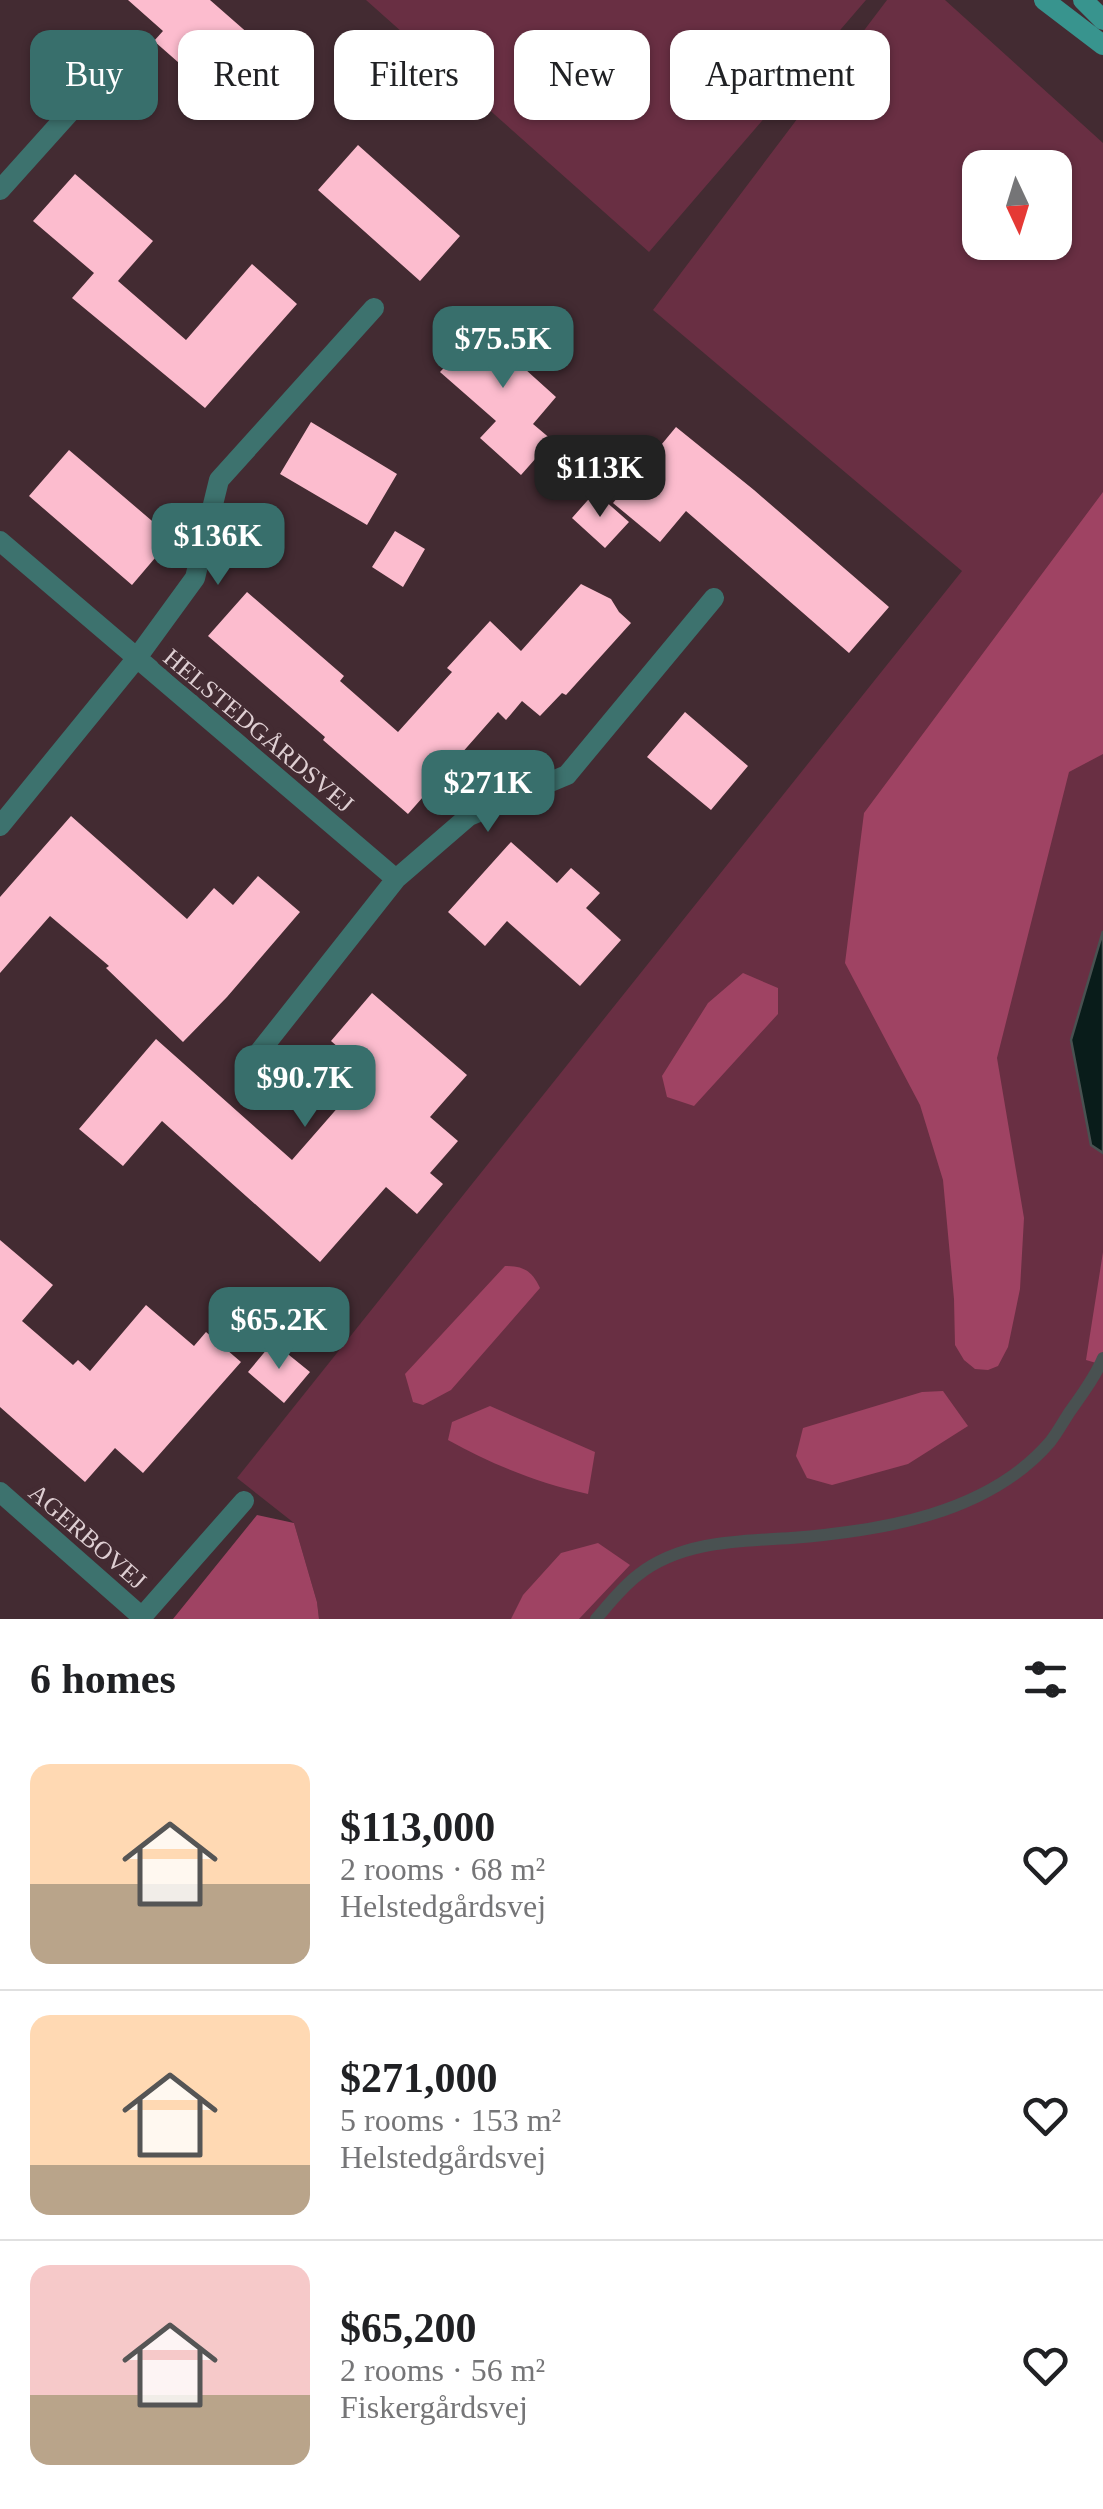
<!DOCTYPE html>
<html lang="en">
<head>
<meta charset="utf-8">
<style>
  :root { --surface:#fff; --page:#f2f2f2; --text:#202124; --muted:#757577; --line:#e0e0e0; --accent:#386f6c }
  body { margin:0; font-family:"Times New Roman",serif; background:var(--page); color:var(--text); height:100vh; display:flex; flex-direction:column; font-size:38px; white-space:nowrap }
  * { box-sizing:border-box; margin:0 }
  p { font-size:32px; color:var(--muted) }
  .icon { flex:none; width:55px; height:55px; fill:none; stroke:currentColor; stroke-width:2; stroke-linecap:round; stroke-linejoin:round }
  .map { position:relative; height:1619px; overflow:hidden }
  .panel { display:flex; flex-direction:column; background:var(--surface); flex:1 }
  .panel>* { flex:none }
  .hud { position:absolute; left:30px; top:30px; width:1045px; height:90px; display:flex; gap:20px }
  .needle { width:65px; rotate:176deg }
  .controls { position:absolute; left:962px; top:150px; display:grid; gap:20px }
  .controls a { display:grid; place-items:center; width:110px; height:110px; border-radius:20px; background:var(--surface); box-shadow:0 2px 8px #0004; font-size:50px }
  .price { position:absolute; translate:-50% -85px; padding:0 22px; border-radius:20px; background:var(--accent); color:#fff; font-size:32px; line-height:65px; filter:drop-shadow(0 2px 5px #0008) }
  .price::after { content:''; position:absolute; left:50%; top:60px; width:30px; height:22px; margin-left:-15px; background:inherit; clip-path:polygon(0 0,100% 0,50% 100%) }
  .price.selected { background:#222; color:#fff }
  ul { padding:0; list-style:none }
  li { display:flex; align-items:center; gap:30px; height:250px; padding:0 30px }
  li+li { border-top:2px solid var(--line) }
  li span { display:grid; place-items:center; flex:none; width:280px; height:200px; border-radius:20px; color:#555 }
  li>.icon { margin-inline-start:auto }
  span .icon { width:120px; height:120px; fill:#fffc; stroke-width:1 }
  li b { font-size:42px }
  h2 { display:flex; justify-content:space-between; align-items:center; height:120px; padding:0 30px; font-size:42px }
  .tag { padding:0 35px; border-radius:20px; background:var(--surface); box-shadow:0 2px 8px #0004; font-size:35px; line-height:90px }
  .tag.selected { background:var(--accent); color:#fff }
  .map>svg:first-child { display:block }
  .green { fill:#692f43; fill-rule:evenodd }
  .forest { fill:#9f4363 }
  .water { fill:#091c1a; stroke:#495151; stroke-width:2.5 }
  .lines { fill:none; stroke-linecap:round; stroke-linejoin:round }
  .stream { stroke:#495151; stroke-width:12 }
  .building { fill:#fcbcce }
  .minor { stroke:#3d726e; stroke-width:20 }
  .secondary { stroke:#38948e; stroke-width:20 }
  .labels { text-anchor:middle; stroke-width:10; stroke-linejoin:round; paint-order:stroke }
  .street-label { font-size:25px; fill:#deced2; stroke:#432b32 }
</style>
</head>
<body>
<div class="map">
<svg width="1103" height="1619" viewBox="0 0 1103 1619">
  <rect width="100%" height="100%" fill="#432b32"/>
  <path class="green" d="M 366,0 L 866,0 L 649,252 Z
    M 887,0 L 945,0 L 1103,143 L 1103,1619 L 319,1619 L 317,1602 L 294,1523 L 237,1478 L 962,571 L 653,310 ZM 980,168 L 1055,168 L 1055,242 L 980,242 Z"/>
  <path class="forest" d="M 1103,492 L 1103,754 L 1069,772 L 997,1058 L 1024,1218 L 1020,1289 L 1008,1347 L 998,1366 L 988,1370 L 975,1369 L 964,1360 L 955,1345 L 954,1299 L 943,1180 L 920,1105 L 845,963 L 864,813 Z
    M 743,973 L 778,988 L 778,1014 L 694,1106 L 667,1097 L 662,1076 L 708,1003 Z
    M 1103,1252 L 1103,1365 L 1086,1360 Z
    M 505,1266 C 524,1266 532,1271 540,1288 L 451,1390 L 423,1405 L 413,1402 L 405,1374 Z
    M 943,1391 L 968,1426 L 908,1464 L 832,1485 L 807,1478 L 796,1456 L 803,1428 L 922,1392 Z
    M 490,1406 L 595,1452 L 588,1494 C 538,1483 493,1465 448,1440 L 452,1422 Z
    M 257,1515 L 294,1523 L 317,1602 L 319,1619 L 173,1619 Z
    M 598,1543 L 630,1565 L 579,1619 L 511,1619 L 523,1595 L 561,1553 Z"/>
  <path class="water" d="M 1103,931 L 1103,1153 L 1091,1145 L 1071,1040 Z"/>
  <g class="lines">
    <path class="stream" d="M 596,1619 C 609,1604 622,1587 638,1575 C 681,1541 740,1541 791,1538 C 881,1531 988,1514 1050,1442 C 1058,1432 1064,1420 1071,1410 C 1083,1393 1095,1377 1103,1358"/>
  </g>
  <path class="building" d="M 128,0 L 210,0 L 282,63 L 237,114 L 154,41 L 163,31 Z
    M 358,145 L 460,236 L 420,281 L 318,190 Z
    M 75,174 L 153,241 L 118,281 L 186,340 L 252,264 L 297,304 L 205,408 L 72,298 L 94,273 L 33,221 Z
    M 498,311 L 532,340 L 515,360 L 556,397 L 533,424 L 552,440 L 521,475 L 480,438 L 496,421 L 440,372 Z
    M 311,422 L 397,474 L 367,525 L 280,474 Z
    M 676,427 L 754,490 L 889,607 L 849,653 L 686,511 L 660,542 L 613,503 Z
    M 69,450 L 172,538 L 132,585 L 29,496 Z
    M 595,492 L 629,522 L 605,548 L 572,518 Z
    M 395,531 L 425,549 L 403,587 L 372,567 Z
    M 581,584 L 611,599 L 619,612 L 631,623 L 566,695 L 562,693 L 540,716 L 522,701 L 506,720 L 498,712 L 408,814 L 323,740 L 325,737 L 208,636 L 247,592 L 344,676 L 340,681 L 398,732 L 452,672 L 447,668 L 490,621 L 521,651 Z
    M 685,712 L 748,766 L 711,810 L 647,757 Z
    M 71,816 L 187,919 L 214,888 L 233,905 L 258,876 L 300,912 L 227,997 L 183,1042 L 106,968 L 109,966 L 50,916 L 0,973 L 0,897 Z
    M 511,842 L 557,883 L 571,868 L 600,893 L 586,908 L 621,940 L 580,986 L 507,921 L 485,946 L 448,912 Z
    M 372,993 L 467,1075 L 430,1117 L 458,1141 L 430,1173 L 443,1184 L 417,1214 L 386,1187 L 320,1262 L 162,1121 L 123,1166 L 79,1129 L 156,1039 L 292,1160 L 368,1073 L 331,1041 Z
    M 0,1240 L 53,1285 L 22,1321 L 73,1365 L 78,1360 L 90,1371 L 146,1305 L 194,1346 L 206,1332 L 241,1362 L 143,1473 L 115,1448 L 85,1482 L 0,1407 Z
    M 273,1342 L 310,1372 L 284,1403 L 248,1372 Z"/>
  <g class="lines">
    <path class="minor" d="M 0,190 L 97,82
      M 0,541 L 396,879
      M 0,826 L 136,659 L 195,578 L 219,480 L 374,308
      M 300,1100 L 253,1060 L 396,879 L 469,816 L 567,775 L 714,598
      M 0,1492 L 142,1617
      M 140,1619 L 244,1501"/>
    <path class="secondary" d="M 1044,0 L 1103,45
      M 1083,0 L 1103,20"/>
  </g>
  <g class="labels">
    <g class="street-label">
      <text transform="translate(259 730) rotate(40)" y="9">HELSTEDGÅRDSVEJ</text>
      <text transform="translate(88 1536) rotate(41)" y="9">AGERBOVEJ</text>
    </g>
  </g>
</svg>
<div class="controls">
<a><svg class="needle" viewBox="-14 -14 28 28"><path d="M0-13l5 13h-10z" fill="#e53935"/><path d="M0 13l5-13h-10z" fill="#757577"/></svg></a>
</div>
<b class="price" style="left:503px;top:391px">$75.5K</b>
<b class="price selected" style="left:600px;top:520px">$113K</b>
<b class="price" style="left:218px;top:588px">$136K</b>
<b class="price" style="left:488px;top:835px">$271K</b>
<b class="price" style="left:305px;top:1130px">$90.7K</b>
<b class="price" style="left:279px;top:1372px">$65.2K</b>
<div class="hud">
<a class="tag selected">Buy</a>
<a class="tag">Rent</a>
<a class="tag">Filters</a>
<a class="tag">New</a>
<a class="tag">Apartment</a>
</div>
</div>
<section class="panel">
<h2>6 homes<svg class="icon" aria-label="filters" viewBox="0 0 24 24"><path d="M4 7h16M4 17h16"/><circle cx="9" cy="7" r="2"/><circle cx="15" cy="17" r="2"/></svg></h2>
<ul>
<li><span style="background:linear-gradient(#ffd9b3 60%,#b9a48a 0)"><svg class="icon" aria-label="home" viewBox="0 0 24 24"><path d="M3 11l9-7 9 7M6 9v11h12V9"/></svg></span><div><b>$113,000</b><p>2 rooms · 68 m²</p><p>Helstedgårdsvej</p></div><svg class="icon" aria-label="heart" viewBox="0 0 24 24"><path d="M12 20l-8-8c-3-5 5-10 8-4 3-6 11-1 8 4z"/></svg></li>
<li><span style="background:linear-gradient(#ffd9b3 75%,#b9a48a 0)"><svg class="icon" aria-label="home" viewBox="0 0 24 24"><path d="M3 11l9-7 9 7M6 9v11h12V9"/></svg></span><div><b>$271,000</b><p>5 rooms · 153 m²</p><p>Helstedgårdsvej</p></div><svg class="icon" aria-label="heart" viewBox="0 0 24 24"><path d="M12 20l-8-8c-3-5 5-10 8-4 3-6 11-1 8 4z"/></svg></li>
<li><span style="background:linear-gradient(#f6c9c9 65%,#b9a48a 0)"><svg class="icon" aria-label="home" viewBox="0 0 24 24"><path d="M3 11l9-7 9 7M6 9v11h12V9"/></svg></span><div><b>$65,200</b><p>2 rooms · 56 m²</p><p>Fiskergårdsvej</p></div><svg class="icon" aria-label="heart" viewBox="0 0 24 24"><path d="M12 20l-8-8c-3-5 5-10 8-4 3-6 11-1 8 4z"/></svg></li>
</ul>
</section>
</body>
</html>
